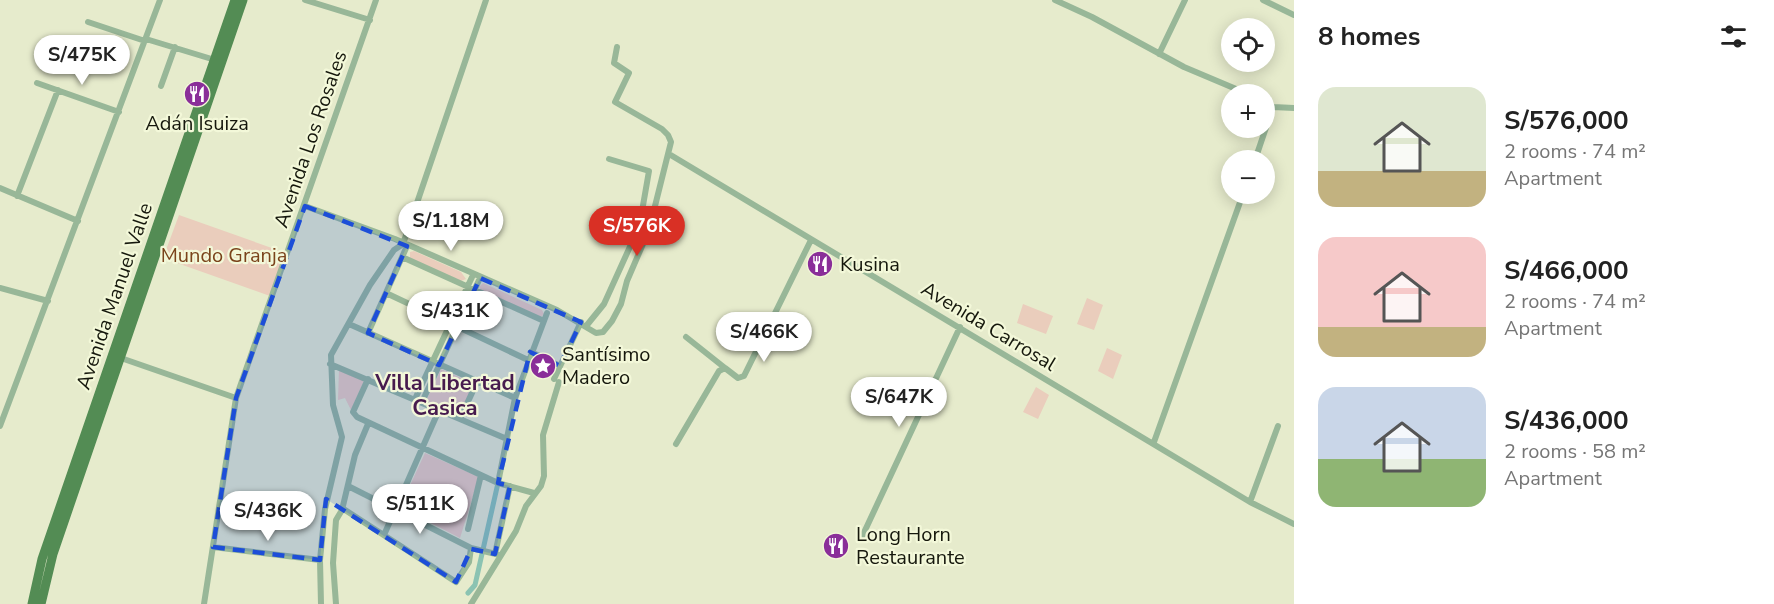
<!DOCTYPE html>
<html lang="en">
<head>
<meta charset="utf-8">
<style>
  :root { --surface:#fff; --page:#f6f6f6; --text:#222; --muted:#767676; --accent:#d93025 }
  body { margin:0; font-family:"Nunito Sans",sans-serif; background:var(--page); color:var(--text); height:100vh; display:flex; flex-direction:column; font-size:22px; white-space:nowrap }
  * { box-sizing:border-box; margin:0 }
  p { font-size:20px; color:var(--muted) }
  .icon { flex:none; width:33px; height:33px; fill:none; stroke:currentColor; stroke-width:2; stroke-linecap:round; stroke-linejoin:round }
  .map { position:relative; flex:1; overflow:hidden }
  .side { display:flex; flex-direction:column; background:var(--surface); width:480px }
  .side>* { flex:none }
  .controls { position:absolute; left:1221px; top:18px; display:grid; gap:12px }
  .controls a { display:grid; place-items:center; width:54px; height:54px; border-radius:50%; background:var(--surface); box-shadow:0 3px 15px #0003; font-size:30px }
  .price { position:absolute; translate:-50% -51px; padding:0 14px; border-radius:21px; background:#fff; color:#222; font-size:20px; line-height:39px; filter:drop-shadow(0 2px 3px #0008) }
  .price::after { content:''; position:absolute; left:50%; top:36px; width:18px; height:14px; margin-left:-9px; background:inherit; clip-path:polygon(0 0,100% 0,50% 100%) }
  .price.selected { background:var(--accent); color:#fff }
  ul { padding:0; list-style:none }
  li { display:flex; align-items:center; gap:18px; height:150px; padding:0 24px }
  li span { display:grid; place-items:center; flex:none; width:168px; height:120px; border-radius:18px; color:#555 }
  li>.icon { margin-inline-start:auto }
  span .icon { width:72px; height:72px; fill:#fffc; stroke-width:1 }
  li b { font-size:26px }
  h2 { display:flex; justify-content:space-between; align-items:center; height:72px; padding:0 24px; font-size:26px }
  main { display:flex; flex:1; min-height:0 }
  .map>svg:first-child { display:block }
  .green { fill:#eacdbc }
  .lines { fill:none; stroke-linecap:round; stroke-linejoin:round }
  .canal { stroke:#8bc3b2; stroke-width:5 }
  .street { stroke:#98b798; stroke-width:6 }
  .primary { stroke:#538c54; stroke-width:9 }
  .marked { fill:#1d4ed8; fill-opacity:0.2; stroke:#1d4ed8; stroke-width:4.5; stroke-dasharray:12 8; stroke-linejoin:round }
  .labels { text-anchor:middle; stroke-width:4.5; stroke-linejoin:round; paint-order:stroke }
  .poi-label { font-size:20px; fill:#15170c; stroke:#f3f8d9; text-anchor:start }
  .street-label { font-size:20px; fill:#15170c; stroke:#f3f8d9 }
  .park-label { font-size:20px; fill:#7a431b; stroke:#f3f8d9 }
  .quarter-label { font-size:22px; font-weight:bold; fill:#471b4e; stroke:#f3f8d9 }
</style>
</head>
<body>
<main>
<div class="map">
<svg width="1294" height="604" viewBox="0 0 1294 604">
  <rect width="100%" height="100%" fill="#e6ebcc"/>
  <path class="green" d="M 179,215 L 286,253 L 270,296 L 163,258 Z
    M 414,251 L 461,272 L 466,279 L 461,281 L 410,258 L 410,252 Z
    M 483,283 L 542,310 L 544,314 L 541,317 L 481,290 L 479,287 Z
    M 1087,298 L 1103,305 L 1094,330 L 1077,324 Z
    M 1023,304 L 1053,316 L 1046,334 L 1017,323 Z
    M 1107,348 L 1122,355 L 1113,379 L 1098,371 Z
    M 441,369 L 475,384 L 460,416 L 426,401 Z
    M 339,370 L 364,381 L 351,410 L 345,398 L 338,400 Z
    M 1036,387 L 1049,395 L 1038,419 L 1023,412 Z
    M 425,453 L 479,477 L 460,538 L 400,507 Z"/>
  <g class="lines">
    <path class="canal" d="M 468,593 L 475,585 L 498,483"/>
    <path class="street" d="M 305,0 L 370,20
      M 1055,0 L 1092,17 L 1184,67 L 1248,94
      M 1263,0 L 1294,15
      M 88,22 L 145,41
      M 146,39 L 215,60
      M 1159,54 L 1185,0
      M 37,83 L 119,112
      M 161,86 L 175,47
      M 1264,102 L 1273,107 L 1294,108
      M 669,154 L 1250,502 L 1294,524
      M 1255,160 L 1273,107
      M 0,188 L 78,221
      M 17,196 L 58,90
      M 305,206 L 395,239 L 557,310 L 596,333 L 603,332 L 612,321 L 621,304 L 627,281 L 649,230 L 671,142 L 668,135 L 662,129 L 615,102 L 629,73 L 614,63 L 617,47
      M 402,257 L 544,321
      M 0,288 L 48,301
      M 386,293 L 528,360
      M 349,324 L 515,398
      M 587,325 L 604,304 L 633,240 L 641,217 L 649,171 L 609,159
      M 368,333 L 407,246
      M 686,337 L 725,368
      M 531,352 L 560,366
      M 118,357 L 236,398
      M 330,364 L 507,439
      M 368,379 L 353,412 L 357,417 L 498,483 L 534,493
      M 554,379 L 581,322
      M 415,399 L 473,275
      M 422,402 L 480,278
      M 460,419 L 477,382
      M 0,426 L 160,0
      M 1154,442 L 1243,194
      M 676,444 L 719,371 L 725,368 L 738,378 L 744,376 L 811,240
      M 498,483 L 515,398 L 547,313
      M 348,486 L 471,548 L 500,555
      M 1250,502 L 1278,426
      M 342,508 L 456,582 L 469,562 L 471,548
      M 468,529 L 481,475
      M 384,535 L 439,410
      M 861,539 L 960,327
      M 213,547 L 320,560
      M 495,554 L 510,486
      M 204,604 L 236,398 L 376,0
      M 321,604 L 320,560 L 325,509 L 342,437 L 333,405 L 331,355 L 370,285 L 394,250 L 403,244 L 486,0
      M 336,604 L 333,563 L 336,520 L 342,510 L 355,455 L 368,424
      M 471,604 L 516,531 L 526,506 L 541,486 L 544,476 L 543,435 L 559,382"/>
    <path class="primary" d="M 32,604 L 42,559 L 235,0
      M 41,604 L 53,554 L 243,0"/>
  </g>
  <path class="marked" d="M 305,206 L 407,246 L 368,333 L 439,365 L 480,278 L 581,322 L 560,366 L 530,352 L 498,483 L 510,486 L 495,554 L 471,549 L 456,582 L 326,499 L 320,560 L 213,547 L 236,398 Z"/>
  <defs>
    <g id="restaurant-disc" transform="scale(1.35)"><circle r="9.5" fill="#8a2e99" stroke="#f3f8d9"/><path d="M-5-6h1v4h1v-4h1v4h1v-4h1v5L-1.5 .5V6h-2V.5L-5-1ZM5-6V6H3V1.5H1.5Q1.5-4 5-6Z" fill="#fff"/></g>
    <g id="sight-disc" transform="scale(1.35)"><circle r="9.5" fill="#8a2e99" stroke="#f3f8d9"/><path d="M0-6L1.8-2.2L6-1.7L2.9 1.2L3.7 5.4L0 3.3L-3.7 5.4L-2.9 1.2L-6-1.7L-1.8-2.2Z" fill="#fff"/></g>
  </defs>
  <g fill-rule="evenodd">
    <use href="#restaurant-disc" x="197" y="94"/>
    <use href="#restaurant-disc" x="820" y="264"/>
    <use href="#sight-disc" x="543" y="366"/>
    <use href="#restaurant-disc" x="836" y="546"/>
  </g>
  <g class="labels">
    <g class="poi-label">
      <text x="197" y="130" text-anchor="middle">Adán Isuiza</text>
      <text x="840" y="271">Kusina</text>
      <text x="562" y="361">Santísimo<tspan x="562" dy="23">Madero</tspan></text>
      <text x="856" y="541">Long Horn<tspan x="856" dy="23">Restaurante</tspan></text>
    </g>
    <g class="street-label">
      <text transform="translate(310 139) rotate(-71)" y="7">Avenida Los Rosales</text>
      <text transform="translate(114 296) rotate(-71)" y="7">Avenida Manuel Valle</text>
      <text transform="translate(989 326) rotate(31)" y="7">Avenida Carrosal</text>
    </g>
    <g class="park-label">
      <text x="224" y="262">Mundo Granja</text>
    </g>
    <g class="quarter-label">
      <text x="445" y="390">Villa Libertad<tspan x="445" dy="25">Casica</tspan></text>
    </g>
  </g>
</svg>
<div class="controls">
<a><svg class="icon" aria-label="locate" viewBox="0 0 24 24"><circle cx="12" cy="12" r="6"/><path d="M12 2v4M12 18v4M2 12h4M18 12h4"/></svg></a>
<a>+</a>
<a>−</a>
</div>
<b class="price" style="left:82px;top:86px">S/475K</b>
<b class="price" style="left:451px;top:252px">S/1.18M</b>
<b class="price selected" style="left:637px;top:257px">S/576K</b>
<b class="price" style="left:455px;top:342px">S/431K</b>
<b class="price" style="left:764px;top:363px">S/466K</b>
<b class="price" style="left:899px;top:428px">S/647K</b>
<b class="price" style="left:420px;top:535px">S/511K</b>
<b class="price" style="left:268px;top:542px">S/436K</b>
</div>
<section class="side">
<h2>8 homes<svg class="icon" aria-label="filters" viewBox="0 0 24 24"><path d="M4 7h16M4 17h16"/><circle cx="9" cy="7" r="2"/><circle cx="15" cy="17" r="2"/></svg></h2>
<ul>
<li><span style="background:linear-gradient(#dfe7d0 70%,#c2b280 0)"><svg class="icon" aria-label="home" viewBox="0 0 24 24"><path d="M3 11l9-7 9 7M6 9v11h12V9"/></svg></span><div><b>S/576,000</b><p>2 rooms · 74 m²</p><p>Apartment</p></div></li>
<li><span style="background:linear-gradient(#f6c9c9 75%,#c2b280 0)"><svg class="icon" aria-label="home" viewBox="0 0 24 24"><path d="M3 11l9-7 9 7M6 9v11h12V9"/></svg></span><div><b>S/466,000</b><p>2 rooms · 74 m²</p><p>Apartment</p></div></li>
<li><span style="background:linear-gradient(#c9d6e8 60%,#8fb573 0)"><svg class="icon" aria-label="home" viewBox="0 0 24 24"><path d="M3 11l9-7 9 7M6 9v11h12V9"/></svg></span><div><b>S/436,000</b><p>2 rooms · 58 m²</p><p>Apartment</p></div></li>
</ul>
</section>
</main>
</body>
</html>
